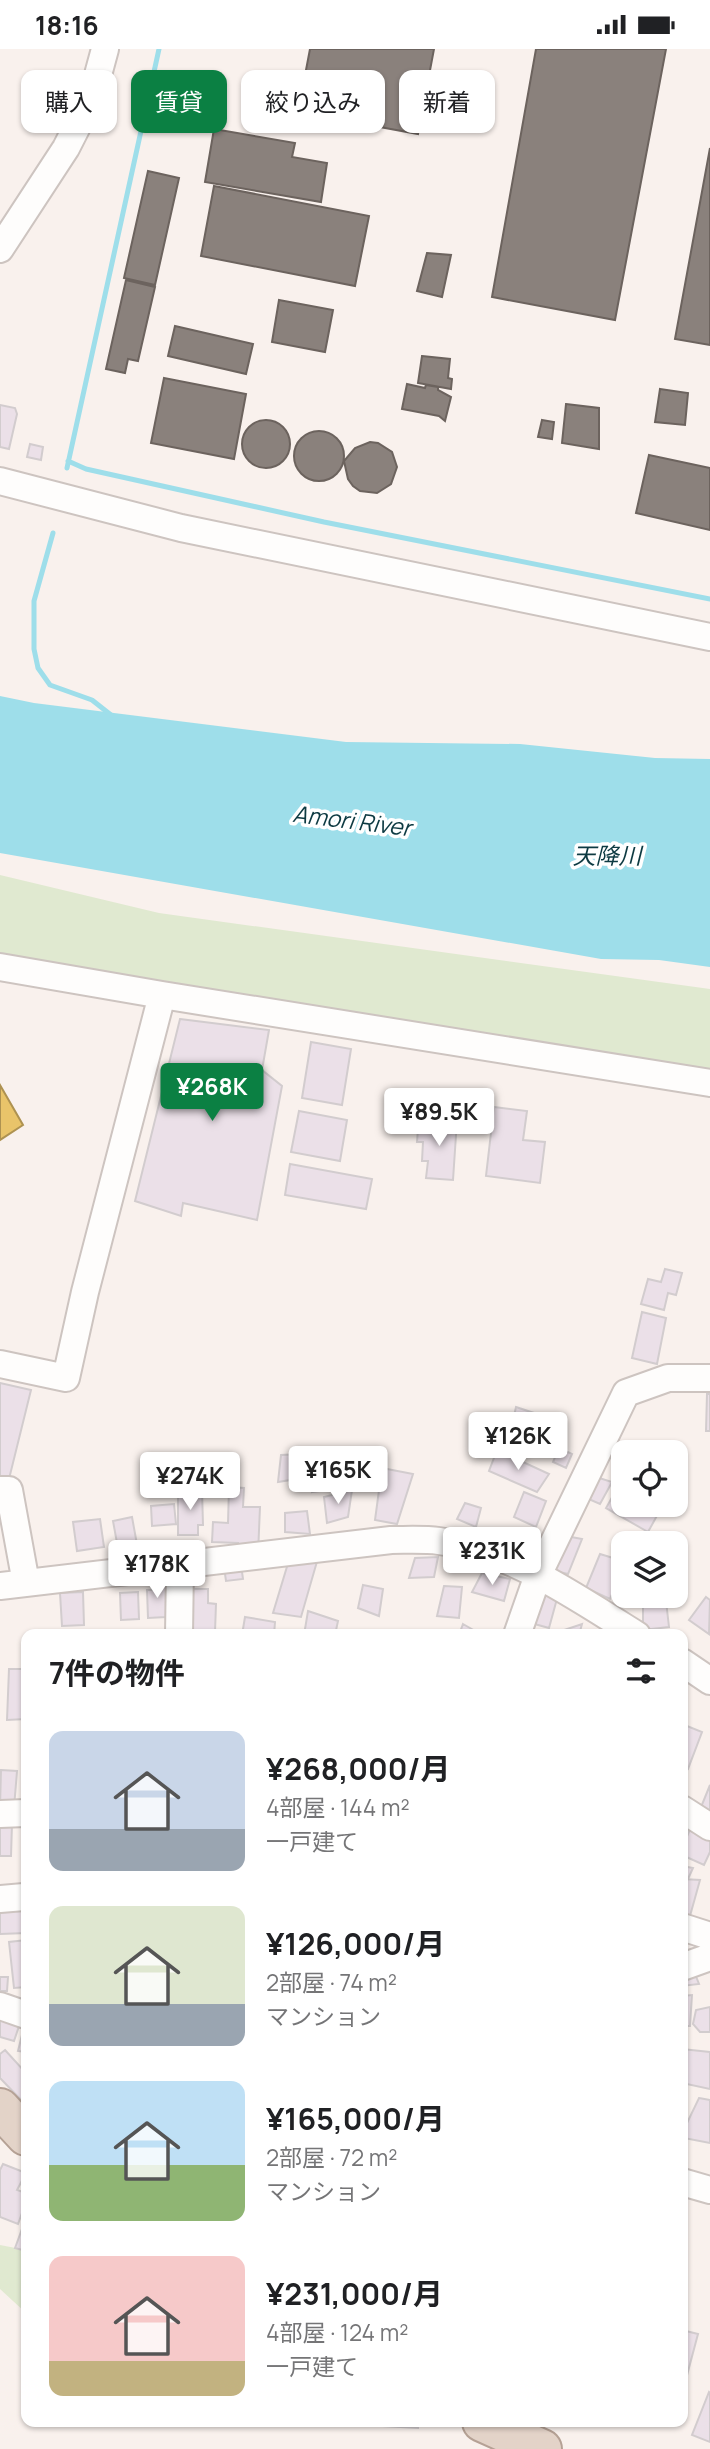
<!DOCTYPE html>
<html lang="ja">
<head>
<meta charset="utf-8">
<style>
  :root { --surface:#fff; --page:#f2f2f2; --text:#202124; --muted:#757577; --accent:#0b8043 }
  body { margin:0; font-family:Manrope,"Noto Sans JP",sans-serif; background:var(--page); color:var(--text); height:100vh; display:flex; flex-direction:column; font-size:26px; white-space:nowrap }
  * { box-sizing:border-box; margin:0 }
  p { font-size:23px; color:var(--muted) }
  .icon { flex:none; width:38px; height:38px; fill:none; stroke:currentColor; stroke-width:2; stroke-linecap:round; stroke-linejoin:round }
  .map { position:relative; flex:1; overflow:hidden }
  .sheet { position:absolute; left:21px; top:1580px; width:667px; height:798px; display:flex; flex-direction:column; background:var(--surface); border-radius:14px; box-shadow:0 2px 5px #0004 }
  .sheet>* { flex:none }
  .top-card { position:absolute; left:21px; top:21px; width:668px; height:63px; display:flex; gap:14px }
  .tools { position:absolute; left:611px; top:1391px; display:grid; gap:14px }
  .tools a { display:grid; place-items:center; width:77px; height:77px; border-radius:14px; background:var(--surface); box-shadow:0 2px 5px #0004; font-size:35px }
  .price { position:absolute; translate:-50% -60px; padding:0 16px; border-radius:7px; background:#fff; color:#222; font-size:23px; line-height:46px; filter:drop-shadow(0 2px 4px #0008) }
  .price::after { content:''; position:absolute; left:50%; top:42px; width:21px; height:16px; margin-left:-10px; background:inherit; clip-path:polygon(0 0,100% 0,50% 100%) }
  .price.active { background:var(--accent); color:#fff }
  ul { padding:0; list-style:none }
  li { display:flex; align-items:center; gap:21px; height:175px; padding:0 28px }
  li span { display:grid; place-items:center; flex:none; width:196px; height:140px; border-radius:14px; color:#555 }
  li>.icon { margin-inline-start:auto }
  span .icon { width:84px; height:84px; fill:#fffc; stroke-width:1 }
  li b { font-size:30px }
  h2 { display:flex; justify-content:space-between; align-items:center; height:84px; padding:0 28px; font-size:30px }
  .chip { padding:0 24px; border-radius:14px; background:var(--surface); box-shadow:0 2px 5px #0004; font-size:24px; line-height:63px }
  .chip.active { background:var(--accent); color:#fff }
  .status { display:flex; justify-content:space-between; align-items:center; height:49px; padding:0 35px; background:var(--surface); direction:ltr }
  .status svg { height:19px; fill:currentColor }
  .map>svg:first-child { display:block }
  .green { fill:#e0e9d0 }
  .water { fill:#9edeea }
  .homes { fill:#e9c46a; stroke:#ae9251; stroke-width:2 }
  .industry { fill:#8a817c; stroke:#6c635e; stroke-width:2 }
  .lines { fill:none; stroke-linecap:round; stroke-linejoin:round }
  .stream { stroke:#9edeea; stroke-width:5 }
  .building { fill:#ebe0e8; stroke:#d2ccce; stroke-width:2 }
  .minor-casing { stroke:#cdc4c0; stroke-width:30 }
  .highway-casing { stroke:#b5a195; stroke-width:42 }
  .minor { stroke:#fefdfc; stroke-width:26 }
  .highway { stroke:#e3d3c8; stroke-width:38 }
  .labels { text-anchor:middle; stroke-width:7; stroke-linejoin:round; paint-order:stroke }
  .water-label { font-size:23px; font-style:italic; fill:#0d3a42; stroke:#fff }
</style>
</head>
<body>
<div class="status"><b>18:16</b><svg viewBox="0 0 49 12"><path d="M0 12V9h3v3zM5 12V6h3v6zM10 12V3h3v9zM15 12V0h3v12zM26 1h20v11H26zM47 4h2v5h-2z"/></svg></div>
<div class="map">
<svg width="710" height="2400" viewBox="0 0 710 2400">
  <rect width="100%" height="100%" fill="#f9f1ed"/>
  <path class="green" d="M 0,826 L 159,864 L 710,940 L 710,1024 L 0,904 Z
    M 0,2196 L 26,2201 L 26,2264 L 0,2240 Z"/>
  <path class="water" d="M 0,647 L 34,654 L 346,693 L 520,695 L 655,709 L 710,710 L 710,918 L 659,911 L 601,910 L 0,804 Z"/>
  <path class="homes" d="M 0,1036 L 23,1076 L 0,1091 Z"/>
  <path class="industry" d="M 310,0 L 434,0 L 418,85 L 298,63 Z
    M 536,0 L 666,0 L 615,271 L 492,248 Z
    M 214,80 L 295,94 L 292,108 L 327,114 L 321,153 L 205,133 Z
    M 710,99 L 710,296 L 675,290 Z
    M 148,122 L 179,129 L 155,236 L 124,229 Z
    M 214,137 L 369,167 L 355,237 L 201,207 Z
    M 427,204 L 451,206 L 442,248 L 417,242 Z
    M 126,231 L 155,238 L 138,312 L 128,310 L 125,324 L 106,320 Z
    M 279,251 L 333,261 L 325,303 L 272,293 Z
    M 175,277 L 253,295 L 246,325 L 168,307 Z
    M 422,307 L 450,310 L 448,329 L 452,330 L 451,340 L 418,334 Z
    M 164,329 L 246,345 L 234,410 L 151,394 Z
    M 407,335 L 425,339 L 426,336 L 438,338 L 438,341 L 451,348 L 445,372 L 439,367 L 402,360 Z
    M 660,340 L 688,344 L 685,376 L 655,373 Z
    M 566,355 L 599,359 L 599,400 L 562,394 Z
    M242 395a24 24 0 1 1 48 0a24 24 0 1 1-48 0Z
    M 542,371 L 554,373 L 552,390 L 538,388 Z
    M294 407a25 25 0 1 1 50 0a25 25 0 1 1-50 0Z
    M 370,393 L 378,394 L 392,403 L 397,418 L 391,435 L 377,444 L 360,442 L 353,437 L 348,430 L 344,412 L 355,399 Z
    M 649,406 L 710,419 L 710,481 L 636,464 Z"/>
  <g class="lines">
    <path class="stream" d="M 68,412 L 86,420 L 324,473 L 710,550
      M 67,419 L 159,0
      M 53,484 L 34,552 L 34,600 L 38,619 L 50,636 L 92,651 L 111,666"/>
  </g>
  <path class="building" d="M 0,356 L 15,359 L 17,365 L 9,400 L 0,398 Z
    M 30,395 L 43,398 L 41,411 L 27,408 Z
    M 180,970 L 269,981 L 262,1021 L 282,1037 L 257,1171 L 183,1154 L 181,1167 L 135,1152 Z
    M 311,993 L 351,1000 L 342,1056 L 302,1049 Z
    M 494,1058 L 527,1062 L 523,1091 L 545,1093 L 540,1134 L 486,1127 Z
    M 299,1062 L 347,1071 L 340,1112 L 291,1103 Z
    M 430,1069 L 457,1071 L 453,1131 L 426,1129 L 428,1112 L 422,1112 L 423,1093 L 417,1093 L 418,1080 L 429,1081 Z
    M 290,1115 L 372,1130 L 366,1160 L 285,1146 Z
    M 665,1220 L 682,1224 L 676,1246 L 668,1244 L 664,1261 L 641,1255 L 648,1230 L 661,1233 Z
    M 642,1263 L 666,1269 L 657,1315 L 632,1309 Z
    M 0,1334 L 31,1341 L 9,1430 L 0,1427 Z
    M 707,1345 L 710,1345 L 710,1382 L 706,1382 Z
    M 516,1358 L 543,1367 L 533,1399 L 508,1393 Z
    M 559,1399 L 572,1405 L 566,1419 L 553,1413 Z
    M 497,1401 L 549,1425 L 537,1443 L 489,1422 Z
    M 302,1405 L 296,1430 L 278,1433 L 281,1406 Z
    M 333,1413 L 344,1413 L 342,1423 L 327,1422 Z
    M 382,1419 L 413,1425 L 397,1475 L 375,1471 Z
    M 314,1427 L 328,1427 L 326,1441 L 312,1443 Z
    M 593,1427 L 612,1433 L 600,1455 L 584,1448 Z
    M 229,1438 L 244,1439 L 243,1458 L 260,1458 L 258,1505 L 238,1504 L 238,1494 L 212,1493 L 213,1473 L 228,1474 Z
    M 202,1441 L 203,1476 L 198,1476 L 198,1486 L 178,1486 L 178,1442 Z
    M 352,1441 L 348,1468 L 327,1474 L 324,1448 Z
    M 524,1443 L 546,1452 L 536,1478 L 514,1468 Z
    M 615,1443 L 623,1447 L 623,1456 L 643,1456 L 659,1463 L 648,1483 L 606,1459 Z
    M 465,1454 L 481,1459 L 476,1478 L 457,1470 Z
    M 174,1455 L 176,1475 L 152,1477 L 151,1457 Z
    M 307,1462 L 310,1485 L 285,1483 L 285,1464 Z
    M 132,1468 L 138,1501 L 119,1505 L 113,1472 Z
    M 100,1470 L 104,1498 L 77,1502 L 73,1473 Z
    M 566,1487 L 582,1490 L 568,1525 L 551,1521 Z
    M 600,1505 L 623,1512 L 623,1520 L 610,1550 L 586,1539 Z
    M 438,1508 L 434,1528 L 409,1529 L 415,1509 Z
    M 318,1509 L 301,1568 L 273,1564 L 289,1511 Z
    M 241,1516 L 243,1530 L 226,1532 L 224,1518 Z
    M 482,1524 L 510,1530 L 504,1552 L 472,1543 Z
    M 152,1533 L 166,1533 L 166,1568 L 148,1569 L 147,1541 L 152,1541 Z
    M 363,1536 L 383,1540 L 379,1567 L 358,1559 Z
    M 444,1537 L 462,1538 L 459,1569 L 437,1567 Z
    M 188,1540 L 208,1540 L 208,1554 L 216,1555 L 215,1583 L 187,1582 Z
    M 83,1543 L 84,1576 L 62,1577 L 60,1544 Z
    M 138,1543 L 139,1570 L 121,1571 L 120,1544 Z
    M 543,1544 L 558,1546 L 549,1579 L 531,1574 Z
    M 706,1548 L 710,1551 L 709,1585 L 689,1571 Z
    M 666,1552 L 669,1578 L 643,1581 L 643,1554 Z
    M 308,1562 L 338,1572 L 335,1586 L 304,1586 Z
    M 245,1568 L 275,1573 L 274,1586 L 242,1586 Z
    M 463,1575 L 482,1586 L 459,1586 Z
    M 582,1575 L 579,1586 L 557,1586 L 558,1583 Z
    M 9,1620 L 26,1620 L 26,1670 L 7,1671 Z
    M 682,1675 L 702,1683 L 688,1720 L 682,1718 Z
    M 1,1721 L 17,1722 L 14,1759 L 0,1758 Z
    M 710,1736 L 710,1766 L 699,1763 Z
    M 0,1774 L 12,1775 L 11,1807 L 0,1807 Z
    M 691,1778 L 710,1784 L 710,1803 L 704,1816 L 682,1806 L 682,1799 Z
    M 682,1817 L 693,1819 L 688,1830 L 682,1828 Z
    M 682,1830 L 700,1831 L 690,1867 L 682,1864 Z
    M 26,1854 L 26,1884 L 0,1885 L 0,1855 Z
    M 26,1891 L 26,1938 L 14,1939 L 9,1893 Z
    M 695,1925 L 699,1935 L 682,1937 L 682,1926 Z
    M 0,1928 L 8,1928 L 7,1942 L 0,1942 Z
    M 692,1946 L 690,1977 L 682,1977 L 682,1947 Z
    M 710,1958 L 710,1983 L 700,1983 L 693,1975 L 696,1961 Z
    M 0,1962 L 23,1965 L 14,1992 L 0,1988 Z
    M 26,1970 L 26,2003 L 18,2002 Z
    M 682,2000 L 710,2003 L 710,2040 L 682,2034 Z
    M 5,2001 L 26,2024 L 25,2055 L 0,2029 L 0,2005 Z
    M 699,2049 L 710,2051 L 710,2094 L 684,2089 L 687,2074 Z
    M 3,2115 L 26,2124 L 17,2141 L 26,2144 L 26,2153 L 18,2175 L 0,2168 L 0,2121 Z
    M 26,2169 L 26,2202 L 15,2199 Z
    M 682,2281 L 698,2285 L 686,2330 L 682,2329 Z
    M 709,2343 L 710,2344 L 710,2393 L 692,2386 Z
    M 365,2373 L 418,2373 L 418,2379 L 365,2376 Z"/>
  <g class="lines">
    <g class="minor-casing">
      <path id="minor" d="M 0,200 L 66,99 L 92,48 L 105,0
        M 0,432 L 181,479 L 710,588
        M 0,918 L 162,946 L 710,1034
        M 0,1315 L 66,1329 L 85,1243 L 162,946
        M 0,1441 L 9,1441 L 26,1534
        M 0,1537 L 391,1491 C 407,1491 424,1490 439,1492 C 510,1501 577,1549 637,1586
        M 179,1586 L 180,1516
        M 517,1586 L 538,1526 L 626,1344 L 668,1329 L 710,1329
        M 682,1613 L 710,1632
        M 682,1760 L 710,1778
        M 0,1765 L 26,1764
        M 0,1850 L 24,1848
        M 682,1878 L 710,1887
        M 682,1918 L 710,1908
        M 0,1957 L 26,1966
        M 682,2133 L 710,2141"/>
    </g>
    <g class="highway-casing">
      <path id="highway" d="M 0,2059 L 26,2087
        M 482,2373 L 542,2400"/>
    </g>
    <use href="#minor" class="minor"/>
    <use href="#highway" class="highway"/>
  </g>
  <g class="labels">
    <g class="water-label">
      <text transform="translate(352 772) rotate(7)" y="8">Amori River</text>
      <text x="607" y="815">天降川</text>
    </g>
  </g>
</svg>
<div class="tools">
<a><svg class="icon" aria-label="locate" viewBox="0 0 24 24"><circle cx="12" cy="12" r="6"/><path d="M12 2v4M12 18v4M2 12h4M18 12h4"/></svg></a>
<a><svg class="icon" aria-label="layers" viewBox="0 0 24 24"><path d="M12 4l9 5-9 5-9-5zM3 14l9 5 9-5"/></svg></a>
</div>
<b class="price active" style="left:212px;top:1074px">¥268K</b>
<b class="price" style="left:439px;top:1099px">¥89.5K</b>
<b class="price" style="left:518px;top:1423px">¥126K</b>
<b class="price" style="left:338px;top:1457px">¥165K</b>
<b class="price" style="left:190px;top:1463px">¥274K</b>
<b class="price" style="left:492px;top:1538px">¥231K</b>
<b class="price" style="left:157px;top:1551px">¥178K</b>
<div class="top-card">
<a class="chip">購入</a>
<a class="chip active">賃貸</a>
<a class="chip">絞り込み</a>
<a class="chip">新着</a>
</div>
<section class="sheet">
<h2>7件の物件<svg class="icon" aria-label="filters" viewBox="0 0 24 24"><path d="M4 7h16M4 17h16"/><circle cx="9" cy="7" r="2"/><circle cx="15" cy="17" r="2"/></svg></h2>
<ul>
<li><span style="background:linear-gradient(#c9d6e8 70%,#9aa5b1 0)"><svg class="icon" aria-label="home" viewBox="0 0 24 24"><path d="M3 11l9-7 9 7M6 9v11h12V9"/></svg></span><div><b>¥268,000/月</b><p>4部屋 · 144 m²</p><p>一戸建て</p></div></li>
<li><span style="background:linear-gradient(#dfe7d0 70%,#9aa5b1 0)"><svg class="icon" aria-label="home" viewBox="0 0 24 24"><path d="M3 11l9-7 9 7M6 9v11h12V9"/></svg></span><div><b>¥126,000/月</b><p>2部屋 · 74 m²</p><p>マンション</p></div></li>
<li><span style="background:linear-gradient(#bfe0f5 60%,#8fb573 0)"><svg class="icon" aria-label="home" viewBox="0 0 24 24"><path d="M3 11l9-7 9 7M6 9v11h12V9"/></svg></span><div><b>¥165,000/月</b><p>2部屋 · 72 m²</p><p>マンション</p></div></li>
<li><span style="background:linear-gradient(#f6c9c9 75%,#c2b280 0)"><svg class="icon" aria-label="home" viewBox="0 0 24 24"><path d="M3 11l9-7 9 7M6 9v11h12V9"/></svg></span><div><b>¥231,000/月</b><p>4部屋 · 124 m²</p><p>一戸建て</p></div></li>
</ul>
</section>
</div>
</body>
</html>
